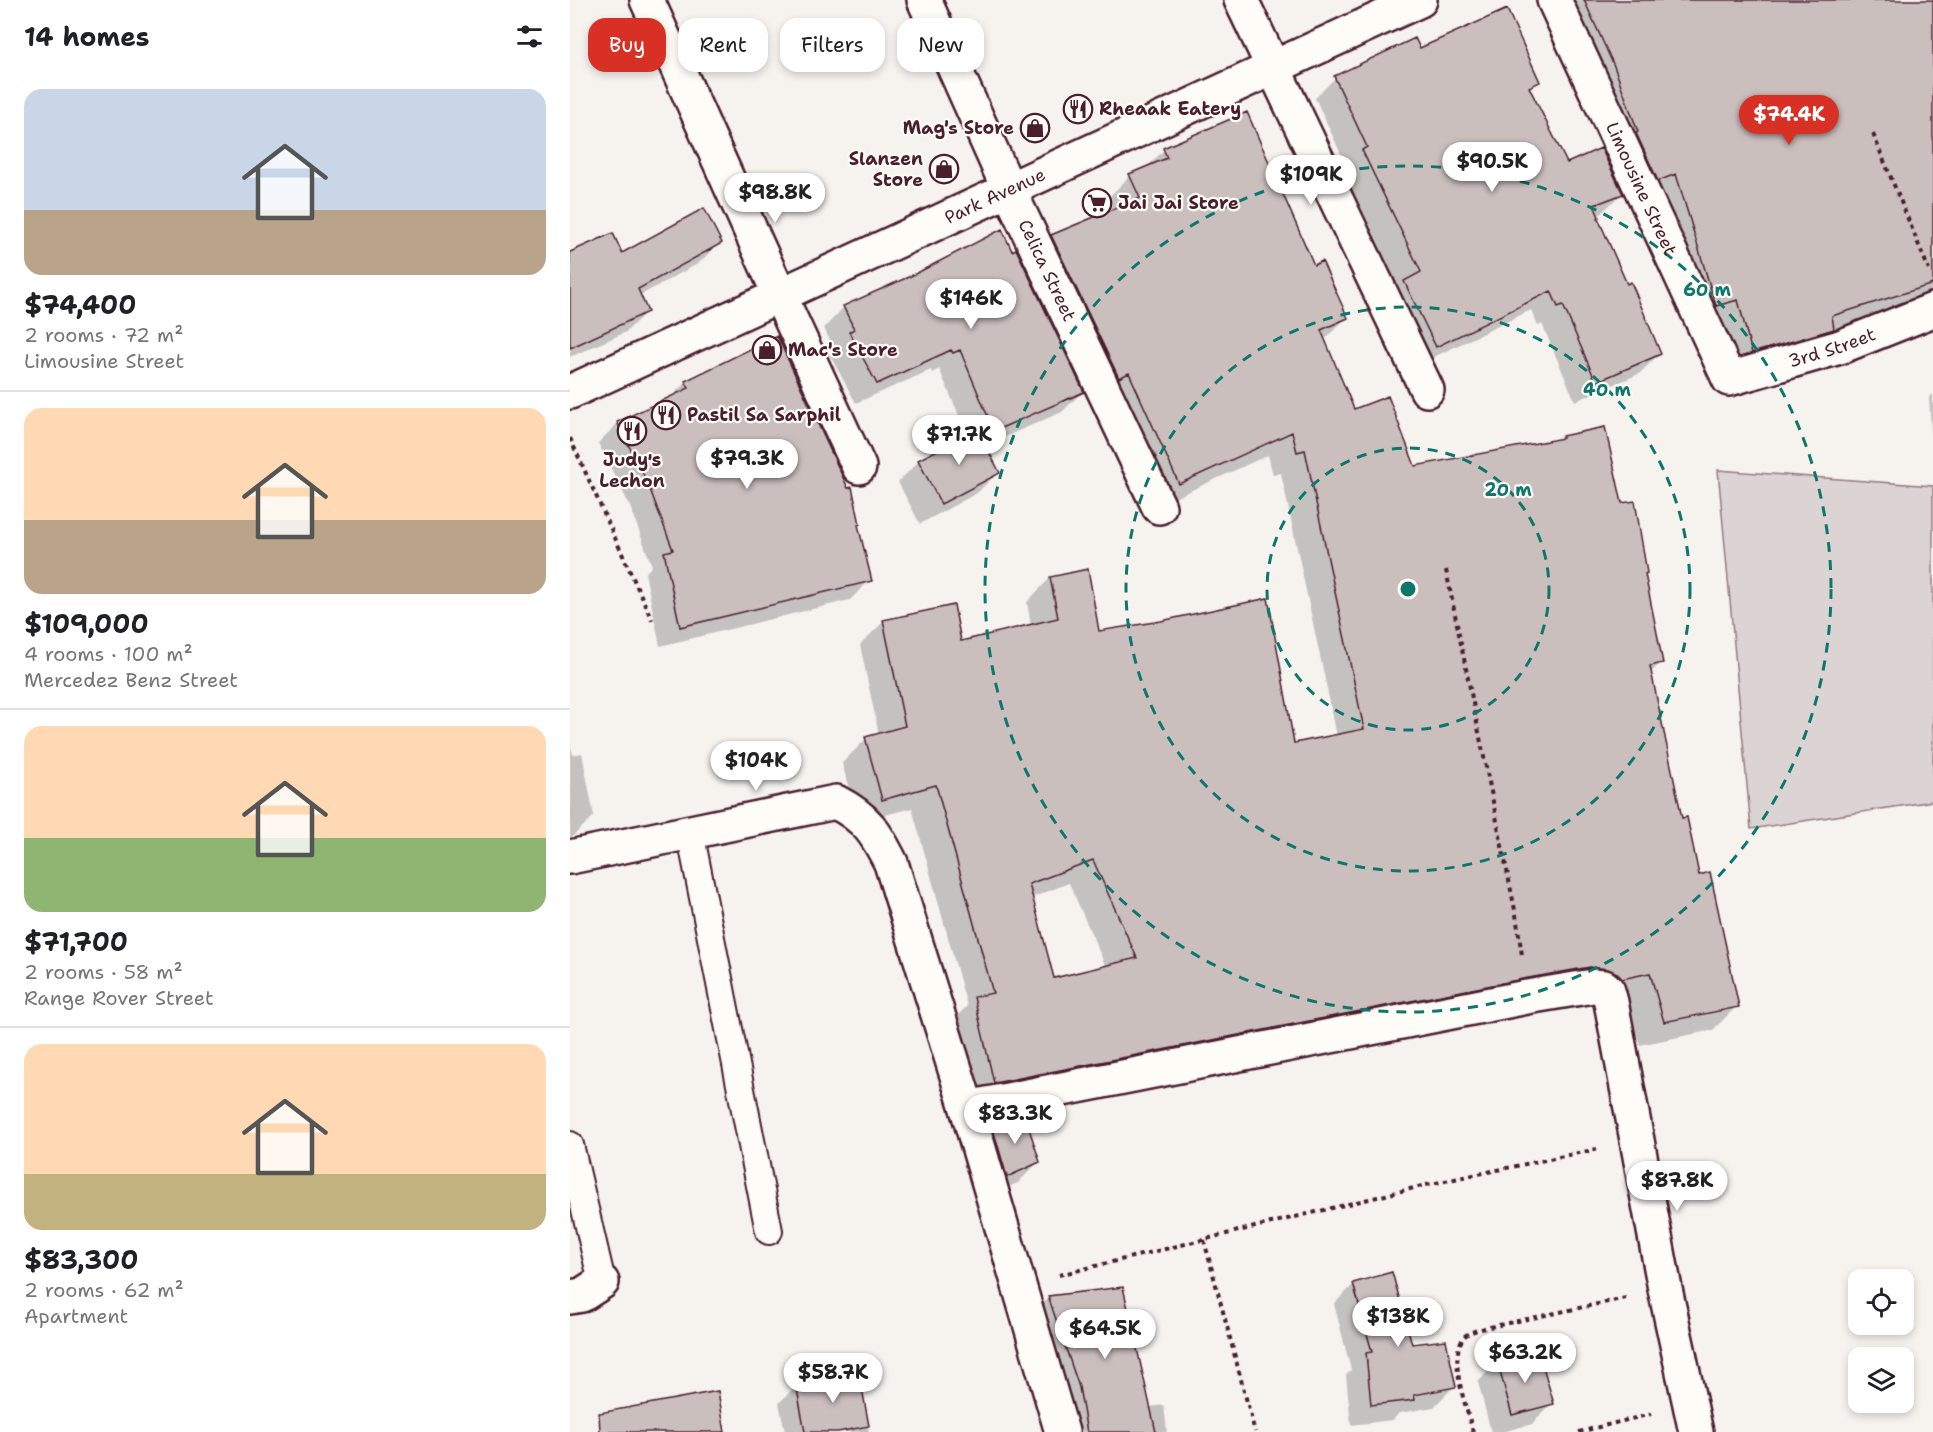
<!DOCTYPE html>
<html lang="en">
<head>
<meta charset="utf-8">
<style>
  :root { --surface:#fff; --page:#f6f6f6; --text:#202124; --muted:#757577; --line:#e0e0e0; --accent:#d93025 }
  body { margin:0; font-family:"Shantell Sans",sans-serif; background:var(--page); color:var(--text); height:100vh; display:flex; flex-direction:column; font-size:22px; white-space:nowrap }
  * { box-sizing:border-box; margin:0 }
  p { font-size:20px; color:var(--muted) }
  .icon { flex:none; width:33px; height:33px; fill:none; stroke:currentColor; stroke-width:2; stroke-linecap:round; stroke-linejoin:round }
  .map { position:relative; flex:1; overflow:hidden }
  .sheet { display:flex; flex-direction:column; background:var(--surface); width:570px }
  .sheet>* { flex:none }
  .guide { position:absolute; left:18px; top:18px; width:570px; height:54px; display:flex; gap:12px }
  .controls { position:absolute; left:1278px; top:1269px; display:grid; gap:12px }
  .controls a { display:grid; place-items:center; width:66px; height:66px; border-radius:12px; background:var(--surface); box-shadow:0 3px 9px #0003; font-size:30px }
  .price { position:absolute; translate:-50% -51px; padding:0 14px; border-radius:21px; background:#fff; color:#222; font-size:20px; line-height:39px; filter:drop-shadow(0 2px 3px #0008) }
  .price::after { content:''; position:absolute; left:50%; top:36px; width:18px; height:14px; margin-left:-9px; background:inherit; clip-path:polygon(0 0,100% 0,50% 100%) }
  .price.on { background:var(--accent); color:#fff }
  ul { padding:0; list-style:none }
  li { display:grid; align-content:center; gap:12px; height:318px; padding:0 24px }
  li+li { border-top:2px solid var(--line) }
  li span { display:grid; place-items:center; height:186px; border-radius:18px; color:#555 }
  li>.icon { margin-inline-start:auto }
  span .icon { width:108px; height:108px; fill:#fffc; stroke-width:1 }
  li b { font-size:26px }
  h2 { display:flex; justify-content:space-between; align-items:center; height:72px; padding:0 24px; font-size:26px }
  .tag { padding:0 21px; border-radius:18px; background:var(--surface); box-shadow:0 3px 9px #0003; font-size:21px; line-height:54px }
  .tag.on { background:var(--accent); color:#fff }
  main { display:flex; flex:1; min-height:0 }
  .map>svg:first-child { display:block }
  .green { fill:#dcd4d2; stroke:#937a7e; stroke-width:1.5 }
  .shadow { fill:#0003; fill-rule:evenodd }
  .building { fill:#cbbfbe; stroke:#4a1f2b; stroke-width:1.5; fill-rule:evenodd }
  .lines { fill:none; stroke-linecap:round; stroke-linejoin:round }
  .service-casing { stroke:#4a1f2b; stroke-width:30 }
  .minor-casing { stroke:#4a1f2b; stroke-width:38 }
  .tertiary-casing { stroke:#4a1f2b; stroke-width:38 }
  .path { stroke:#4a1f2b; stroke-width:4; stroke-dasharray:4.5 4.5; stroke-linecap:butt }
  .service { stroke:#fdfcf7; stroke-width:26 }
  .minor { stroke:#fdfcf7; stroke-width:33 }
  .tertiary { stroke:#fdfcf7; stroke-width:33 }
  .ring { fill:none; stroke:#0f766e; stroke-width:3; stroke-dasharray:10 8 }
  .labels { text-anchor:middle; stroke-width:4.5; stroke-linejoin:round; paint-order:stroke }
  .poi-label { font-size:18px; font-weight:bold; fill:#4a1f2b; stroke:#fdfcf7; text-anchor:start }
  .street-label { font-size:18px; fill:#4a1f2b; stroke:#fdfcf7 }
  .centre { fill:#0f766e; stroke:#fdfcf7; stroke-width:3 }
  .ring-label { font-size:18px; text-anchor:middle; font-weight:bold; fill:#0f766e; stroke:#fdfcf7; stroke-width:4.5; stroke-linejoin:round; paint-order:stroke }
</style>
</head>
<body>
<main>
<section class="sheet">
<h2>14 homes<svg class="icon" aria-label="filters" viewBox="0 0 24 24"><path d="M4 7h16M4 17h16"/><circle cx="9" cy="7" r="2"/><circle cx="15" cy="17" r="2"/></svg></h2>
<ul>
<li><span style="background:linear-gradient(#c9d6e8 65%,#b9a48a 0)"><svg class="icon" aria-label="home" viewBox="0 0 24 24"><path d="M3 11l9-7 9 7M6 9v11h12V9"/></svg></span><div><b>$74,400</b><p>2 rooms · 72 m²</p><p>Limousine Street</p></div></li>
<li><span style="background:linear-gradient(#ffd9b3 60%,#b9a48a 0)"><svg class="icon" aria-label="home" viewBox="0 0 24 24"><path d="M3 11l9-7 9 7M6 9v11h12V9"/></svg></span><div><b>$109,000</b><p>4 rooms · 100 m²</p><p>Mercedez Benz Street</p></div></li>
<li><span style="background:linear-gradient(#ffd9b3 60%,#8fb573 0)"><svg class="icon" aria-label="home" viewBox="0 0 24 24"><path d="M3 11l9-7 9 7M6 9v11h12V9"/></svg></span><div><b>$71,700</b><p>2 rooms · 58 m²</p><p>Range Rover Street</p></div></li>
<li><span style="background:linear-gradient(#ffd9b3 70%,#c2b280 0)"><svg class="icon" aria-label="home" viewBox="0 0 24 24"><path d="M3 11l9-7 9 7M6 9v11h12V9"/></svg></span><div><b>$83,300</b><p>2 rooms · 62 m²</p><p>Apartment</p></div></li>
</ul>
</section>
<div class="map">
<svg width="1363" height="1432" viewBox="0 0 1363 1432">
  <rect width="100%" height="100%" fill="#f6f3ef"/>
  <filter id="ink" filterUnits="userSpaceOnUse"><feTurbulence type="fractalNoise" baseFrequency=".0167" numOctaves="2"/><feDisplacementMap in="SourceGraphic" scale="12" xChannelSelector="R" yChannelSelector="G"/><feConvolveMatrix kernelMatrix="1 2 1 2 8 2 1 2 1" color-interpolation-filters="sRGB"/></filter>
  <g filter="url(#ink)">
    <path class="green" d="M 1148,470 L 1363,486 L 1363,801 L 1181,829 Z"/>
    <path class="shadow" d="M 991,0 L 1363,0 L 1363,294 L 1156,378 Z
      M 849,50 L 968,82 L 959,90 L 996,164 L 1051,194 L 1026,218 L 1089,354 L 1069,374 L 1005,401 L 972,324 L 968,326 L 961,310 L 845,366 L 814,302 L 829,288 L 772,171 L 777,167 L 745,98 L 765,78 Z
      M 594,150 L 743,267 L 776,318 L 754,340 L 783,411 L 844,467 L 990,440 L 993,437 L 1051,505 L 1073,575 L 1091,663 L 1080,673 L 1111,820 L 1167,1006 L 1143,1030 L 1070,1045 L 1056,996 L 401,1106 L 381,1022 L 397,1006 L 342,808 L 288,822 L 272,763 L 296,739 L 309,735 L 290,645 L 313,622 L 390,643 L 461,626 L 457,602 L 480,578 L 528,632 L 723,745 L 767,736 L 711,473 L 703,475 L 698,455 L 585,507 L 458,260 L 482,236 L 541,211 L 536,200 L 560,176 L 574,170 ZM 499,883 L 536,967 L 483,980 L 461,898 Z
      M 150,242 L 129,263 L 69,296 L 76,312 L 56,332 L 0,357 L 0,254 L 51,255 Z
      M 274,307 L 512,392 L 492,412 L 414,446 L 428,472 L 407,493 L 350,524 L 328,482 L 348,462 L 398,436 L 369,369 L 362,373 L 361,370 L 286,403 L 259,354 L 264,349 L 254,328 Z
      M 116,382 L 287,526 L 300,580 L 280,600 L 90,646 L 75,573 L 82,566 L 59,504 L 28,443 L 48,423 L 100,398 Z
      M 1363,394 L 1363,446 L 1362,446 L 1359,398 Z
      M 0,742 L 3,755 L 12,753 L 24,816 L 3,836 L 0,837 Z
      M 454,1117 L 468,1162 L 448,1183 L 416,1196 L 401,1144 L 422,1124 Z
      M 784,1284 L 841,1346 L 884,1386 L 864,1407 L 829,1413 L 823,1420 L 781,1425 L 776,1375 L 781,1370 L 764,1304 Z
      M 479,1298 L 579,1407 L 594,1405 L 597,1432 L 486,1432 L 453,1324 Z
      M 928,1361 L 982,1403 L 962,1424 L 932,1432 L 921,1432 L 908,1382 Z
      M 288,1374 L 299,1432 L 215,1432 L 209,1403 L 227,1385 Z"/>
    <path class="building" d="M 1014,0 L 1363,0 L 1363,284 L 1262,316 L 1264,329 L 1182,353 L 1168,300 L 1146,306 L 1106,174 L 1088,181 L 1066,133 L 1068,132 L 1044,66 Z
      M 937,9 L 970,82 L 959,87 L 997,163 L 1031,148 L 1053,194 L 1024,205 L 1029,217 L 1028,218 L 1057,284 L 1061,282 L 1091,354 L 1026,382 L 993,305 L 988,307 L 981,291 L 866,347 L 834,281 L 851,272 L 792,150 L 797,147 L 764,76 L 845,38 L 850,48 Z
      M 677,112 L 744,265 L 752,261 L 778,318 L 751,330 L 784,409 L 818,396 L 845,466 L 993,438 L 992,436 L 1035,427 L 1052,503 L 1065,501 L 1077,573 L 1075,574 L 1093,663 L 1080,666 L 1112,818 L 1117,817 L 1129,875 L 1140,872 L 1169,1007 L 1094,1022 L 1080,973 L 1052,979 L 1047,973 L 1036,969 L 1020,967 L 953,979 L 424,1083 L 404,997 L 423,993 L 366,785 L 312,800 L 295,737 L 335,726 L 313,620 L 384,605 L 391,641 L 488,618 L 480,577 L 518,569 L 529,631 L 591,621 L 698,598 L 724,743 L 794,729 L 735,450 L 727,452 L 722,432 L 609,484 L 559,373 L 549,378 L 481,235 L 570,198 L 559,174 L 597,158 L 593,148 ZM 523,860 L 567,958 L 484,978 L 459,884 Z
      M 134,208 L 152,243 L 68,289 L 78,312 L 0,348 L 0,252 L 43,233 L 52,253 Z
      M 432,229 L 442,251 L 446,249 L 514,392 L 424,431 L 390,350 L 383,353 L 381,350 L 307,384 L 279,332 L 284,329 L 273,306 L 345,274 Z
      M 207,336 L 278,488 L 282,487 L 290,524 L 288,525 L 302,581 L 110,627 L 94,552 L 103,550 L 78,484 L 47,422 L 119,388 L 115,381 Z
      M 407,429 L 430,473 L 371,504 L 348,460 Z
      M 455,1116 L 470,1162 L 437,1177 L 421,1122 Z
      M 822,1272 L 842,1344 L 876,1340 L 886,1387 L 844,1395 L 845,1400 L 801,1405 L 796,1353 L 802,1352 L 783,1283 Z
      M 553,1287 L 586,1432 L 517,1432 L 509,1387 L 478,1296 Z
      M 954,1355 L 972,1363 L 984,1404 L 942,1415 L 927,1360 Z
      M 289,1372 L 299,1426 L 268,1432 L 235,1432 L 226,1384 Z
      M 148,1391 L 155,1432 L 30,1432 L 29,1413 Z"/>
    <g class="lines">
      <g class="service-casing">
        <path id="service" d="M 120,832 L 199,1231
          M 0,1145 L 32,1282"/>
      </g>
      <g class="minor-casing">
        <g id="minor">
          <path d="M 77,0 L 210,296 L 289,467"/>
          <path id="s1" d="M 354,0 L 439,190 L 589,507"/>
          <path d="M 671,0 L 857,390"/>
          <path id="s2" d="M 984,0 L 1159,379 L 1270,347 L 1363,310"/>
          <path d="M 0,857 L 266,802 C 297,818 306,833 321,863 L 397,1108 L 492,1432"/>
          <path d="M 397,1108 L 957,997 L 1023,986 L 1034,987 L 1038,991 L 1041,1002 L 1095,1289 L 1126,1432"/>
          <path d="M 0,1297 L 12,1295 L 32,1282"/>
        </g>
      </g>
      <g class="tertiary-casing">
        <g id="tertiary">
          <path id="s3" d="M 0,392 L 850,0"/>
        </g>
      </g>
      <path class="path" d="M 1303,134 L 1359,270
        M 0,438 L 82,620
        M 876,570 L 946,915 L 952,955
        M 634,1240 L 685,1432
        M 489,1275 L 856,1185 L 1027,1149
        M 903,1432 C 897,1408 877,1358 894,1337 C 898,1332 908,1330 915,1328 L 1056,1298
        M 1009,1432 L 1081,1414"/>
      <use href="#service" class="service"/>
      <use href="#minor" class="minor"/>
      <use href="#tertiary" class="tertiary"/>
    </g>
  </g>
  <g class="ring">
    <circle cx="838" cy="589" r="141"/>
    <circle cx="838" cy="589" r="282"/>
    <circle cx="838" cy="589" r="423"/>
  </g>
  <defs>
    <g id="restaurant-ring" transform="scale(1.5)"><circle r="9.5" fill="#fdfcf7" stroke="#4a1f2b" stroke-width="1.5"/><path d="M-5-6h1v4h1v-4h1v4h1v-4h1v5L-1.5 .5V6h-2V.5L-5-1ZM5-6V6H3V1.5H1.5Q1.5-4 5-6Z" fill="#4a1f2b"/></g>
    <g id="shop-ring" transform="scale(1.5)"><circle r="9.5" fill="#fdfcf7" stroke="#4a1f2b" stroke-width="1.5"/><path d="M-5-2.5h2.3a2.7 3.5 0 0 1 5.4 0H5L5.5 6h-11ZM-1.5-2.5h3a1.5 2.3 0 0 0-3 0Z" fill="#4a1f2b"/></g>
    <g id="supermarket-ring" transform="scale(1.5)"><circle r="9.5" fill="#fdfcf7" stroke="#4a1f2b" stroke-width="1.5"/><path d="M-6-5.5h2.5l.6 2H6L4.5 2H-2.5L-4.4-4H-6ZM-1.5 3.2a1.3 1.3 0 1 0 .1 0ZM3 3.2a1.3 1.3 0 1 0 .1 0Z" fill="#4a1f2b"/></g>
  </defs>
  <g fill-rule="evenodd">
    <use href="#restaurant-ring" x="508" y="109"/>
    <use href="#shop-ring" x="465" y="128"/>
    <use href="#shop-ring" x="374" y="169"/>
    <use href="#supermarket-ring" x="527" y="203"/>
    <use href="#shop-ring" x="197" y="350"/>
    <use href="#restaurant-ring" x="96" y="415"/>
    <use href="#restaurant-ring" x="62" y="431"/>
  </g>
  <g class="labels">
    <g class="poi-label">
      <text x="529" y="115">Rheaak Eatery</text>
      <text x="444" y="134" text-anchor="end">Mag's Store</text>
      <text x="353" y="165" text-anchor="end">Slanzen<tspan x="353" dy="21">Store</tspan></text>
      <text x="548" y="209">Jai Jai Store</text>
      <text x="218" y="356">Mac's Store</text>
      <text x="117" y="421">Pastil Sa Sarphil</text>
      <text x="62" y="466" text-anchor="middle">Judy's<tspan x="62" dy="21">Lechon</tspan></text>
    </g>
    <g class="street-label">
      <text dy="6" stroke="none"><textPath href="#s2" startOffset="208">Limousine Street</textPath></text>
      <text dy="6" stroke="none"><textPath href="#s3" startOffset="468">Park Avenue</textPath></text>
      <text dy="6" stroke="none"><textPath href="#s1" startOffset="297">Celica Street</textPath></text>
      <text dy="6" stroke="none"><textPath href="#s2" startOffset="525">3rd Street</textPath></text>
    </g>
  </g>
  <circle cx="838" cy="589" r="9" class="centre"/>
  <g class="ring-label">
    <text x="1137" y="296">60 m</text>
    <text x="1037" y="396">40 m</text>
    <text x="938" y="496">20 m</text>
  </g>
</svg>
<div class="controls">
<a><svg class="icon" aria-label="locate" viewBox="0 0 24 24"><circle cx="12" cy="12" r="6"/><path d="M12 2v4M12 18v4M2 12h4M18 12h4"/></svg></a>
<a><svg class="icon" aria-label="layers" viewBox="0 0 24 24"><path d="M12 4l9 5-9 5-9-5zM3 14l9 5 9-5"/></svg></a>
</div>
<b class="price on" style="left:1219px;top:146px">$74.4K</b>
<b class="price" style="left:922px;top:193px">$90.5K</b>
<b class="price" style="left:741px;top:206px">$109K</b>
<b class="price" style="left:205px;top:224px">$98.8K</b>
<b class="price" style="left:401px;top:330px">$146K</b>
<b class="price" style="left:389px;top:466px">$71.7K</b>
<b class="price" style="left:177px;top:490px">$79.3K</b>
<b class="price" style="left:186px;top:792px">$104K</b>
<b class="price" style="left:445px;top:1145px">$83.3K</b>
<b class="price" style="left:1107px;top:1212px">$87.8K</b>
<b class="price" style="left:828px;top:1348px">$138K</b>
<b class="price" style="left:535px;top:1360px">$64.5K</b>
<b class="price" style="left:955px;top:1384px">$63.2K</b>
<b class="price" style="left:263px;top:1404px">$58.7K</b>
<div class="guide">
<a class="tag on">Buy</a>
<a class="tag">Rent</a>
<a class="tag">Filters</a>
<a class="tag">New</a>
</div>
</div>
</main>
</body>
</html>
